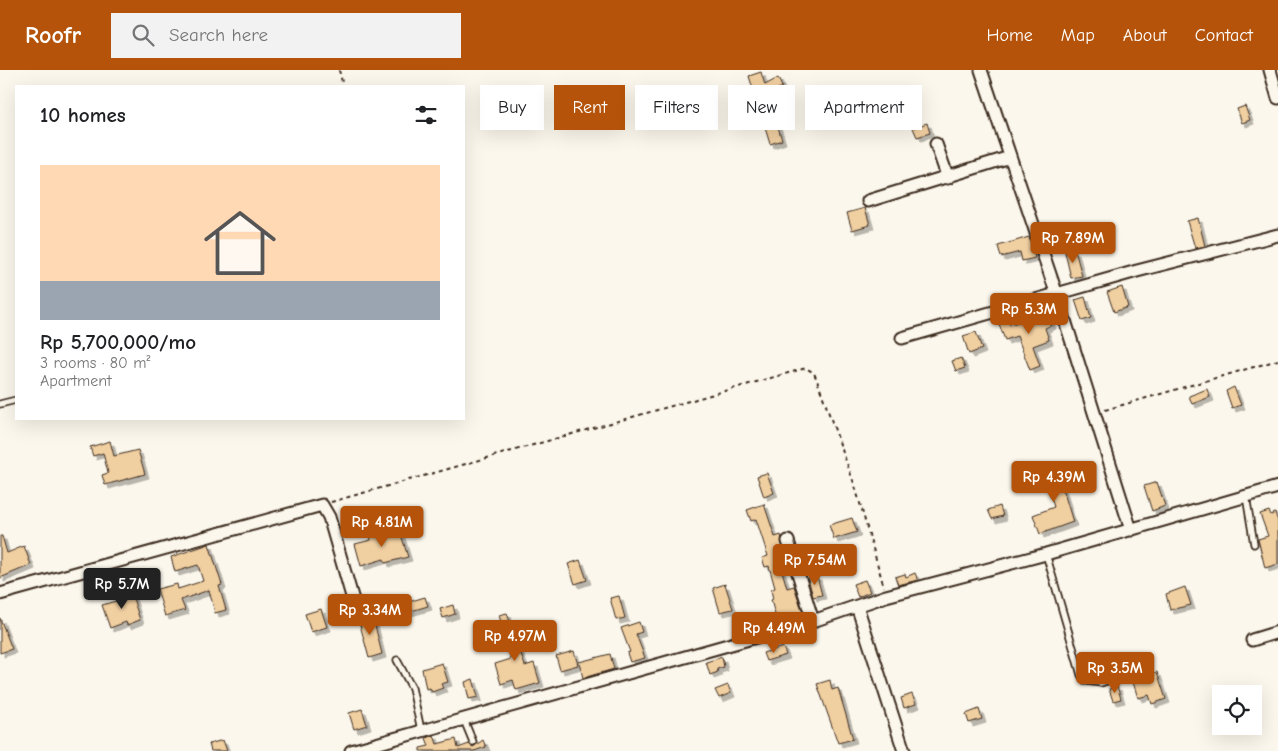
<!DOCTYPE html>
<html lang="en">
<head>
<meta charset="utf-8">
<style>
  :root { --surface:#fff; --page:#f2f2f2; --text:#202124; --muted:#757577; --line:#e0e0e0; --accent:#b45309 }
  body { margin:0; font-family:"Comic Neue",sans-serif; background:var(--page); color:var(--text); height:100vh; display:flex; flex-direction:column; font-size:19px; white-space:nowrap }
  * { box-sizing:border-box; margin:0 }
  p { font-size:16px; color:var(--muted) }
  .icon { flex:none; width:28px; height:28px; fill:none; stroke:currentColor; stroke-width:2; stroke-linecap:round; stroke-linejoin:round }
  .map { position:relative; flex:1; overflow:hidden }
  .details { position:absolute; left:15px; top:15px; width:450px; height:335px; display:flex; flex-direction:column; background:var(--surface); border-radius:0px; box-shadow:0 5px 20px #0002 }
  .details>* { flex:none }
  .banner { position:absolute; left:480px; top:15px; width:475px; height:45px; display:flex; gap:10px }
  .controls { position:absolute; left:1212px; top:615px; display:grid; gap:10px }
  .controls a { display:grid; place-items:center; width:50px; height:50px; border-radius:0px; background:var(--surface); box-shadow:0 5px 20px #0002; font-size:25px }
  .price { position:absolute; translate:-50% -42px; padding:0 11px; border-radius:5px; background:var(--accent); color:#fff; font-size:16px; line-height:32px; filter:drop-shadow(0 1px 2px #0008) }
  .price::after { content:''; position:absolute; left:50%; top:30px; width:15px; height:11px; margin-left:-8px; background:inherit; clip-path:polygon(0 0,100% 0,50% 100%) }
  .price.current { background:#222; color:#fff }
  ul { padding:0; list-style:none }
  li { display:grid; align-content:center; gap:10px; height:265px; padding:0 25px }
  li+li { border-top:1px solid var(--line) }
  li span { display:grid; place-items:center; height:155px; border-radius:0px; color:#555 }
  li>.icon { margin-inline-start:auto }
  span .icon { width:90px; height:90px; fill:#fffc; stroke-width:1 }
  li b { font-size:21px }
  h2 { display:flex; justify-content:space-between; align-items:center; height:60px; padding:0 25px; font-size:21px }
  .pill { padding:0 18px; border-radius:0px; background:var(--surface); box-shadow:0 5px 20px #0002; font-size:18px; line-height:45px }
  .pill.current { background:var(--accent); color:#fff }
  header { display:flex; align-items:center; gap:30px; box-sizing:border-box; height:70px; padding:0 25px; background:var(--accent); color:#fff }
  header strong { font-size:24px }
  nav { display:flex; gap:28px; margin-inline-start:auto; font-size:18px }
  .search { width:350px; height:45px; background:var(--page); display:flex; align-items:center; gap:12px; box-sizing:border-box; padding:0 18px; border-radius:0px; color:var(--muted); font-size:19px }
  .map>svg:first-child { display:block }
  .building { fill:#f0cfa1; stroke:#3b2a1e; filter:url(#shadow) }
  .lines { fill:none; stroke-linecap:round; stroke-linejoin:round }
  .lane-casing { stroke:#3b2a1e; stroke-width:9 }
  .street-casing { stroke:#3b2a1e; stroke-width:15 }
  .path { stroke:#3b2a1e; stroke-width:2; stroke-dasharray:4 4; stroke-linecap:butt }
  .lane { stroke:#fbf7ec; stroke-width:5.5 }
  .street { stroke:#fbf7ec; stroke-width:11 }
</style>
</head>
<body>
<header>
<strong>Roofr</strong>
<div class="search"><svg class="icon" aria-label="search" viewBox="0 0 24 24"><circle cx="10" cy="10" r="6"/><path d="M15 15l6 6"/></svg>Search here</div>
<nav><a>Home</a><a>Map</a><a>About</a><a>Contact</a></nav>
</header>
<div class="map">
<svg width="1278" height="681" viewBox="0 0 1278 681">
  <defs>
    <filter id="shadow"><feDropShadow dx="4" dy="4" stdDeviation="0" flood-color="#0004"/></filter>
  </defs>
  <rect width="100%" height="100%" fill="#fbf7ec"/>
  <filter id="ink" filterUnits="userSpaceOnUse"><feTurbulence type="fractalNoise" baseFrequency=".02" numOctaves="2"/><feDisplacementMap in="SourceGraphic" scale="10" xChannelSelector="R" yChannelSelector="G"/><feConvolveMatrix kernelMatrix="1 2 1 2 8 2 1 2 1" color-interpolation-filters="sRGB"/></filter>
  <g filter="url(#ink)">
    <path class="building" d="M 761,2 L 765,15 L 778,8 L 782,17 L 768,24 L 782,70 L 770,74 L 749,6 Z
      M 1245,36 L 1250,50 L 1242,53 L 1237,39 Z
      M 927,53 L 930,63 L 917,67 L 913,58 Z
      M 865,138 L 870,155 L 852,160 L 847,143 Z
      M 1198,148 L 1205,176 L 1195,178 L 1187,151 Z
      M 1029,167 L 1035,188 L 1022,191 L 1020,182 L 1001,187 L 998,176 Z
      M 1075,180 L 1082,206 L 1071,208 L 1065,182 Z
      M 1122,217 L 1128,237 L 1114,242 L 1107,222 Z
      M 1085,227 L 1091,248 L 1082,251 L 1075,230 Z
      M 1047,241 L 1052,255 L 1045,258 L 1049,270 L 1033,276 L 1040,296 L 1030,300 L 1017,266 L 1005,270 L 999,254 L 1008,251 L 1010,255 Z
      M 976,262 L 982,279 L 969,284 L 963,266 Z
      M 961,288 L 965,298 L 956,301 L 952,291 Z
      M 1234,317 L 1241,335 L 1232,338 L 1226,321 Z
      M 1207,319 L 1210,327 L 1192,334 L 1189,326 Z
      M 110,371 L 114,386 L 138,380 L 145,404 L 105,415 L 102,405 L 108,403 L 103,383 L 93,386 L 90,377 Z
      M 1055,393 L 1073,452 L 1040,464 L 1033,445 L 1054,437 L 1041,397 Z
      M 767,403 L 774,423 L 764,427 L 757,406 Z
      M 1157,412 L 1165,436 L 1152,441 L 1144,416 Z
      M 764,434 L 775,467 L 781,465 L 787,492 L 780,494 L 787,518 L 794,516 L 804,546 L 777,552 L 771,530 L 773,529 L 771,520 L 775,518 L 769,496 L 765,497 L 762,488 L 768,486 L 756,449 L 751,451 L 747,440 Z
      M 1000,436 L 1003,446 L 992,449 L 988,440 Z
      M 1269,441 L 1271,445 L 1275,443 L 1278,451 L 1278,494 L 1265,498 L 1258,469 L 1268,466 L 1260,444 Z
      M 852,448 L 857,462 L 834,469 L 829,455 Z
      M 385,458 L 387,465 L 400,461 L 408,487 L 385,493 L 384,489 L 361,496 L 355,474 L 371,470 L 369,462 Z
      M 0,466 L 2,466 L 7,483 L 24,476 L 31,495 L 0,508 Z
      M 209,474 L 222,515 L 219,516 L 226,540 L 215,543 L 209,520 L 181,530 L 185,540 L 165,546 L 157,519 L 177,514 L 178,519 L 203,511 L 198,495 L 175,502 L 171,487 Z
      M 580,490 L 587,510 L 575,514 L 568,494 Z
      M 915,503 L 918,510 L 898,515 L 895,507 L 905,504 L 906,507 Z
      M 817,506 L 822,525 L 813,527 L 808,508 Z
      M 865,510 L 870,522 L 858,527 L 853,514 Z
      M 725,514 L 733,539 L 720,542 L 713,518 Z
      M 1185,517 L 1191,535 L 1170,540 L 1166,524 Z
      M 130,519 L 140,550 L 127,555 L 126,552 L 110,558 L 102,535 L 119,530 L 117,523 Z
      M 619,526 L 625,548 L 616,550 L 610,528 Z
      M 425,527 L 428,536 L 391,547 L 388,538 Z
      M 453,535 L 455,544 L 443,548 L 440,539 Z
      M 321,539 L 327,557 L 311,562 L 305,544 Z
      M 372,543 L 382,584 L 369,588 L 359,551 L 364,546 Z
      M 507,543 L 525,596 L 534,593 L 540,613 L 516,620 L 513,610 L 501,614 L 495,594 L 511,589 L 499,545 Z
      M 0,548 L 12,579 L 0,583 Z
      M 639,552 L 642,562 L 636,564 L 645,588 L 630,592 L 627,583 L 630,582 L 621,558 Z
      M 783,577 L 786,585 L 766,591 L 763,583 Z
      M 574,581 L 578,595 L 560,600 L 556,586 Z
      M 610,584 L 614,599 L 583,608 L 579,592 Z
      M 722,587 L 724,597 L 717,599 L 718,602 L 710,605 L 706,592 Z
      M 442,593 L 448,612 L 441,614 L 443,618 L 432,622 L 430,618 L 426,619 L 422,599 Z
      M 1157,602 L 1166,629 L 1152,634 L 1149,625 L 1138,628 L 1132,609 Z
      M 473,609 L 478,627 L 469,629 L 465,612 Z
      M 830,610 L 832,620 L 838,618 L 853,669 L 838,673 L 817,614 Z
      M 728,615 L 731,623 L 719,628 L 715,620 Z
      M 1117,616 L 1121,629 L 1113,631 L 1109,619 Z
      M 912,624 L 916,634 L 904,638 L 901,628 Z
      M 362,639 L 367,655 L 354,659 L 349,643 Z
      M 979,639 L 982,649 L 969,653 L 966,644 Z
      M 434,665 L 437,674 L 456,669 L 458,678 L 469,674 L 473,677 L 483,670 L 486,677 L 474,681 L 420,681 L 420,678 L 429,676 L 426,668 Z
      M 223,670 L 227,681 L 211,681 L 209,674 Z"/>
    <g class="lines">
      <g class="lane-casing">
        <path id="lane" d="M 0,334 L 16,330
          M 1246,426 L 1254,474
          M 1046,484 L 1081,605 L 1086,611 L 1101,613 L 1115,608
          M 397,590 L 412,618 L 421,660
          M 464,650 L 473,672"/>
      </g>
      <g class="street-casing">
        <path id="street" d="M 981,0 L 1057,225 L 1131,460
          M 1270,0 L 1278,28
          M 936,74 L 948,108
          M 868,131 L 1010,87
          M 902,268 L 1137,201 L 1278,165
          M 788,471 L 813,551
          M 0,524 L 322,435 L 329,447 L 357,544
          M 857,536 L 904,681
          M 1252,570 L 1278,562
          M 351,681 L 813,551 L 886,526 L 1046,484 L 1278,417"/>
      </g>
      <path class="path" d="M 339,0 L 343,16
        M 1105,340 L 1278,290
        M 331,432 L 806,298 L 814,303 L 818,313 L 855,416 L 884,517"/>
      <use href="#lane" class="lane"/>
      <use href="#street" class="street"/>
    </g>
  </g>
</svg>
<div class="controls">
<a><svg class="icon" aria-label="locate" viewBox="0 0 24 24"><circle cx="12" cy="12" r="6"/><path d="M12 2v4M12 18v4M2 12h4M18 12h4"/></svg></a>
</div>
<b class="price" style="left:1073px;top:194px">Rp 7.89M</b>
<b class="price" style="left:1029px;top:265px">Rp 5.3M</b>
<b class="price" style="left:1054px;top:433px">Rp 4.39M</b>
<b class="price" style="left:382px;top:478px">Rp 4.81M</b>
<b class="price" style="left:815px;top:516px">Rp 7.54M</b>
<b class="price current" style="left:122px;top:540px">Rp 5.7M</b>
<b class="price" style="left:370px;top:566px">Rp 3.34M</b>
<b class="price" style="left:774px;top:584px">Rp 4.49M</b>
<b class="price" style="left:515px;top:592px">Rp 4.97M</b>
<b class="price" style="left:1115px;top:624px">Rp 3.5M</b>
<div class="banner">
<a class="pill">Buy</a>
<a class="pill current">Rent</a>
<a class="pill">Filters</a>
<a class="pill">New</a>
<a class="pill">Apartment</a>
</div>
<section class="details">
<h2>10 homes<svg class="icon" aria-label="filters" viewBox="0 0 24 24"><path d="M4 7h16M4 17h16"/><circle cx="9" cy="7" r="2"/><circle cx="15" cy="17" r="2"/></svg></h2>
<ul>
<li><span style="background:linear-gradient(#ffd9b3 75%,#9aa5b1 0)"><svg class="icon" aria-label="home" viewBox="0 0 24 24"><path d="M3 11l9-7 9 7M6 9v11h12V9"/></svg></span><div><b>Rp 5,700,000/mo</b><p>3 rooms · 80 m²</p><p>Apartment</p></div></li>
</ul>
</section>
</div>
</body>
</html>
